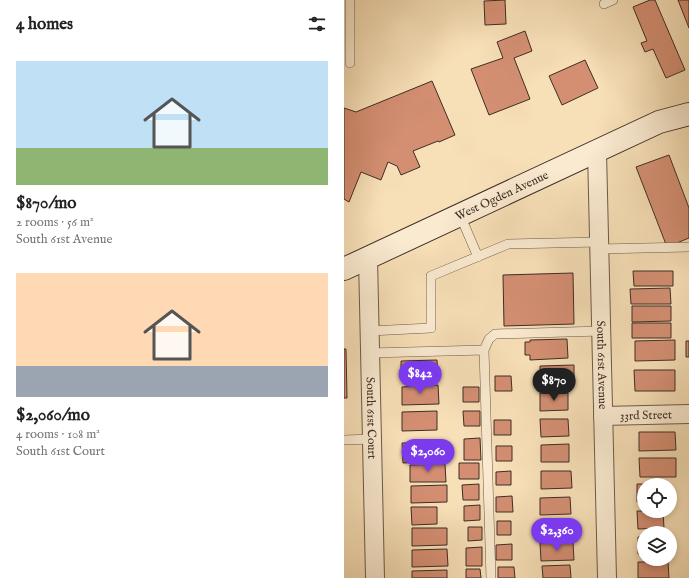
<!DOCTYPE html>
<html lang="en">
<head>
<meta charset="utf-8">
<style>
  :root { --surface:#fff; --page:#f2f2f2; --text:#222; --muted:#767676; --accent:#7c3aed }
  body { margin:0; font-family:"IM FELL English",serif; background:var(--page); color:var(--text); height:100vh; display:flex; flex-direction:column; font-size:15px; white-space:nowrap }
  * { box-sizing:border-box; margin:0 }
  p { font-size:13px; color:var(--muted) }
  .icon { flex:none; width:22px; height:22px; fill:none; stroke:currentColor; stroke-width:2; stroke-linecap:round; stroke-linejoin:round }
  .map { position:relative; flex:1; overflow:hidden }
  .side { display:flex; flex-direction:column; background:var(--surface); width:344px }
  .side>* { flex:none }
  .tools { position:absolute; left:293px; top:478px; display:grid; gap:8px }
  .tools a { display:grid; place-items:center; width:40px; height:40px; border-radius:50%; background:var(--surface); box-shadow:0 2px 6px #0003; font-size:20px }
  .price { position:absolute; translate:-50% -34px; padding:0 9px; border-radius:14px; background:var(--accent); color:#fff; font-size:13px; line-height:26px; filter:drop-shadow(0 1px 2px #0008) }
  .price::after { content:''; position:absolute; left:50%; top:24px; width:12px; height:9px; margin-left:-6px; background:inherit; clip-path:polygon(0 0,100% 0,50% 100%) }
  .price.active { background:#222; color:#fff }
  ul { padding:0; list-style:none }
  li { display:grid; align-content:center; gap:8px; height:212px; padding:0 16px }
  li span { display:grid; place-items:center; height:124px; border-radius:0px; color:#555 }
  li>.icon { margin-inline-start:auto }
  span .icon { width:72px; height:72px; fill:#fffc; stroke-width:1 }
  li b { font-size:17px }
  h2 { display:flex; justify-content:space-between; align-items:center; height:48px; padding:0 16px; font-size:17px }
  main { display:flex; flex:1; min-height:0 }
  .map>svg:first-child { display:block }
  .building { fill:#d48f73; stroke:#3e2d26 }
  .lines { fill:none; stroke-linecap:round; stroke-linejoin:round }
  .service-casing { stroke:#6c5a4a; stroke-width:10 }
  .minor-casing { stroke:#6c5a4a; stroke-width:20 }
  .secondary-casing { stroke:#3e2d26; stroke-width:24 }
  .service { stroke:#faead0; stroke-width:9 }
  .minor { stroke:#faead0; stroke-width:18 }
  .secondary { stroke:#faead0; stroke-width:22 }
  .labels { text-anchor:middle; stroke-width:3.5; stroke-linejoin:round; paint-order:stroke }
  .street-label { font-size:12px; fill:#3e2d26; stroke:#faead0 }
</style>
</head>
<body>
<main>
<section class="side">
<h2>4 homes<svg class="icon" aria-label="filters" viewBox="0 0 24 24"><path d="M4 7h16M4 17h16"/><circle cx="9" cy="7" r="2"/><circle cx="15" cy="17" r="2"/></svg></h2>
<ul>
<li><span style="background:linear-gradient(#bfe0f5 70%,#8fb573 0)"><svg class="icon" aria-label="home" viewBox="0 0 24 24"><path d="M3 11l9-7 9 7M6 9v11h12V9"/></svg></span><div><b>$870/mo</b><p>2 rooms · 56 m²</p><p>South 61st Avenue</p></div></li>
<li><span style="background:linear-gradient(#ffd9b3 75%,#9aa5b1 0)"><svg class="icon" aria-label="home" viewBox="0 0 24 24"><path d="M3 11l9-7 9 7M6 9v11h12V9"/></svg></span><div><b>$2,060/mo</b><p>4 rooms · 108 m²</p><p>South 61st Court</p></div></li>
</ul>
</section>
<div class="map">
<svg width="345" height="578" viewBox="0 0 345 578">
  <rect width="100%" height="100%" fill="#f7dfb7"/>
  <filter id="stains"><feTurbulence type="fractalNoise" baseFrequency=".005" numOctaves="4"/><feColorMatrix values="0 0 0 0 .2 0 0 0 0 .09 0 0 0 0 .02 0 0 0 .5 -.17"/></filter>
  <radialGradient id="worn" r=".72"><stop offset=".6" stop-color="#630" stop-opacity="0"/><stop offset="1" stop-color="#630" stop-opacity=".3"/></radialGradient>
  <path class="building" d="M 161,0 L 162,24 L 141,25 L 140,1 Z
    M 306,0 L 311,0 L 341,70 L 322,78 L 309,49 L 301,52 L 297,43 L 303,41 L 289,7 Z
    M 334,0 L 345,0 L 345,28 Z
    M 181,31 L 188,51 L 170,58 L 186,99 L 145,115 L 127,69 L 159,58 L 153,42 Z
    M 241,60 L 254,88 L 218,105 L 205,76 Z
    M 88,81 L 111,135 L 95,142 L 94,141 L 69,151 L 76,167 L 57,175 L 53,166 L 44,162 L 37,180 L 17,172 L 5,202 L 0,199 L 0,108 L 12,112 Z
    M 325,155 L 345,208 L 345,238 L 323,247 L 292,167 Z
    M 289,271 L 329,271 L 329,286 L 290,286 Z
    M 229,273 L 230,324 L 160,326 L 159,275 Z
    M 326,288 L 327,304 L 287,304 L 286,289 Z
    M 288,306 L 327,306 L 327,321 L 288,322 Z
    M 288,323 L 327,323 L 327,338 L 288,338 Z
    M 223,339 L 224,358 L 186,360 L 186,355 L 181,355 L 181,342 L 186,342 L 186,340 Z
    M 331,340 L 331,360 L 291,361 L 291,341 Z
    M 342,341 L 345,341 L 345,357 L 342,357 Z
    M 0,349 L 2,349 L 3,398 L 0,398 Z
    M 93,360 L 94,378 L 57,379 L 57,361 Z
    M 230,365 L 230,384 L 196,384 L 196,366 Z
    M 290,370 L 331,370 L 331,391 L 291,391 Z
    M 151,376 L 167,376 L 168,391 L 151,391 Z
    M 94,385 L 95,404 L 58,405 L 58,387 Z
    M 119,387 L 135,387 L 135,402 L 119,402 Z
    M 196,393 L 224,393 L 224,410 L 196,411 Z
    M 93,411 L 93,430 L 58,431 L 58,412 Z
    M 119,411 L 136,411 L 136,426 L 120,426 Z
    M 196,419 L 224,419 L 225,436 L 197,437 Z
    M 150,420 L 167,420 L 167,435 L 150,435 Z
    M 295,432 L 331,432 L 332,450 L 295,451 Z
    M 136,438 L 137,460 L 120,460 L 120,439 Z
    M 95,442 L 96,461 L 59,463 L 58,443 Z
    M 225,444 L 225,462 L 197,462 L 197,445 Z
    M 152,446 L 168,446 L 168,461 L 152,461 Z
    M 295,458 L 332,458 L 332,477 L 296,477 Z
    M 115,463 L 135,463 L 135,479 L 115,479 Z
    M 101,464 L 102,482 L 66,482 L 66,465 Z
    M 167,471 L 167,485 L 152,485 L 152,472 Z
    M 197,471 L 227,471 L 228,488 L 197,489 Z
    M 135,484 L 135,500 L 119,500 L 118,485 Z
    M 293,484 L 319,484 L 319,485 L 300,485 L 300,502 L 293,502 Z
    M 103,485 L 103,502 L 67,503 L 67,486 Z
    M 168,496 L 169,512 L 152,512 L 152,497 Z
    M 226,497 L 227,514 L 196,515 L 196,498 Z
    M 136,505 L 136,520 L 120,521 L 120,506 Z
    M 67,507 L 93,507 L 93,524 L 68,525 Z
    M 293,511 L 319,511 L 320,528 L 294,529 Z
    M 153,521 L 167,521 L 167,535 L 153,535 Z
    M 124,527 L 138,527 L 138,540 L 124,541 Z
    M 68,528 L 103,528 L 103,545 L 68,546 Z
    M 294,537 L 300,537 L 300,554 L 294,554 Z
    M 229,542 L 230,560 L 197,561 L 196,543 Z
    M 168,544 L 168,560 L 152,560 L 152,545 Z
    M 138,547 L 138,566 L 122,566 L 122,548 Z
    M 103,549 L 104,566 L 68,567 L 68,550 Z
    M 294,562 L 324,562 L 325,578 L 294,578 Z
    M 226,565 L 227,578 L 199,578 L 198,566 Z
    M 154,567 L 170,567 L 171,578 L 154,578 Z
    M 122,569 L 136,569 L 137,578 L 122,578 Z
    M 103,570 L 103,578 L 68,578 L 68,571 Z"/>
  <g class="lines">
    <g class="service-casing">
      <path id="service" d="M 260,4 L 269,0
        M 6,63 L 6,0
        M 116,215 L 134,257
        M 255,249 L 345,247
        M 25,331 L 87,328 L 87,276 L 164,244 L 255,242
        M 140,350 L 147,578
        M 26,353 L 140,350 L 145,339 L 151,334 L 257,331
        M 0,440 L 28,439"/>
    </g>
    <g class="minor-casing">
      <g id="minor">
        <path id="s1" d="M 253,151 L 263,578"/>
        <path id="s2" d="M 24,258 L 31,578"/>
        <path id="s3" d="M 259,416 L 345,414"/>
      </g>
    </g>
    <g class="secondary-casing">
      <g id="secondary">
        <path id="s4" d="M 0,269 L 315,122 L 345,114"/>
      </g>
    </g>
    <use href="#service" class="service"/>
    <use href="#minor" class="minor"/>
    <use href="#secondary" class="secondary"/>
  </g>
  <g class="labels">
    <g class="street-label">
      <text dy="4" stroke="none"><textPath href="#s4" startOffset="174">West Ogden Avenue</textPath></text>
      <text dy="4" stroke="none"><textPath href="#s1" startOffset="214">South 61st Avenue</textPath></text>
      <text dy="4" stroke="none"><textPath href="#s3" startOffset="43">33rd Street</textPath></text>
      <text dy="4" stroke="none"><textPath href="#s2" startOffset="160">South 61st Court</textPath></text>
    </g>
  </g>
  <rect width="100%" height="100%" filter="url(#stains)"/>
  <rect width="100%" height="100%" fill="url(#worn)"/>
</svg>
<div class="tools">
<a><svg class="icon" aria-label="locate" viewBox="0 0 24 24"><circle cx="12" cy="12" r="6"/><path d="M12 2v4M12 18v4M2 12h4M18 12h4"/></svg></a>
<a><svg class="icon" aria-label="layers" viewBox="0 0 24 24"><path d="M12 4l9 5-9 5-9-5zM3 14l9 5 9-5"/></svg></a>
</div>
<b class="price" style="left:76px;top:395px">$842</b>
<b class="price active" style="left:210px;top:402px">$870</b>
<b class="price" style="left:84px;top:473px">$2,060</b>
<b class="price" style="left:213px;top:552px">$2,360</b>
</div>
</main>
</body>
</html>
